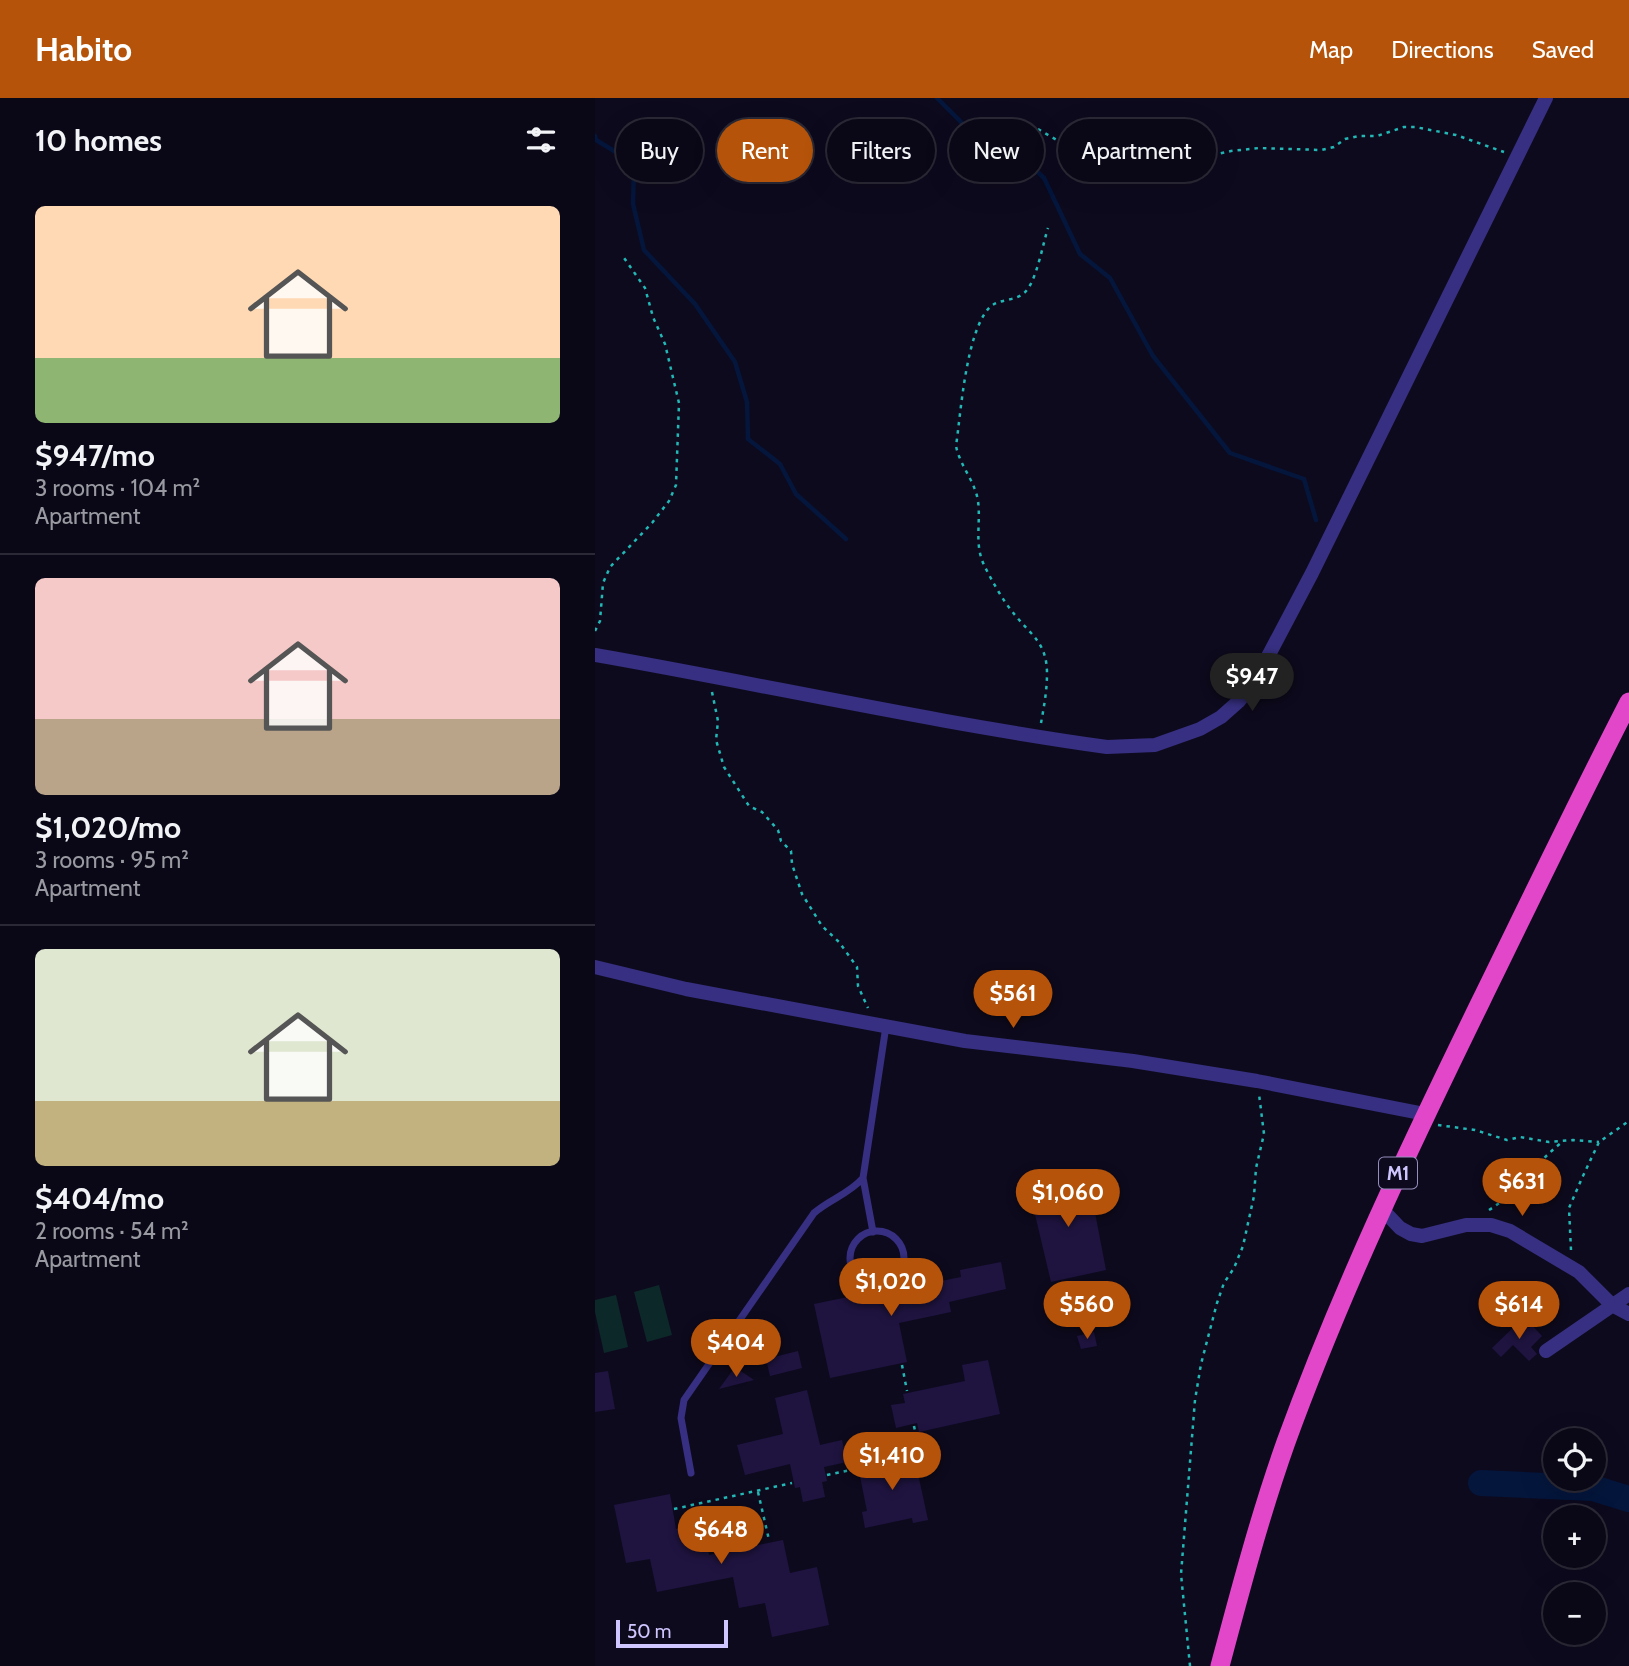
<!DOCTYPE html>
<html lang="en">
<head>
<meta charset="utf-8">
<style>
  :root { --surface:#0a0816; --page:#181623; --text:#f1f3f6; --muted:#999aa1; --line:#2a2935; --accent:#b45309 }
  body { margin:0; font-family:Cabin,sans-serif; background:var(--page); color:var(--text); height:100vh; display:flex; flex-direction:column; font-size:26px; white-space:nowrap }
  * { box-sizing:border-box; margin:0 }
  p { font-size:23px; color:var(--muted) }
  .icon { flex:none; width:38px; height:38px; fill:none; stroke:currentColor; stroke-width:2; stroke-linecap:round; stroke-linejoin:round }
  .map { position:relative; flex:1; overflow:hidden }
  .details { display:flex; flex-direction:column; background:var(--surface); width:595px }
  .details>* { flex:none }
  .banner { position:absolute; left:21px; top:21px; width:665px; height:63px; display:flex; gap:14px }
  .controls { position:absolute; left:948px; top:1330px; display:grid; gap:14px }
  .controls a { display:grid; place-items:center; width:63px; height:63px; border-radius:50%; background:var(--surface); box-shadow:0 7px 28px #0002,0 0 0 2px var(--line); font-size:35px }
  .scale { position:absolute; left:21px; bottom:18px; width:112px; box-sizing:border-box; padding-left:7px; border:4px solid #cfc6ff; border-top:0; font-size:19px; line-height:24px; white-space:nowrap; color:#cfc6ff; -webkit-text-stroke:5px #0e0a1e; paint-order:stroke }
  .price { position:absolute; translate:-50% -60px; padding:0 16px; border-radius:24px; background:var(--accent); color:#fff; font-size:23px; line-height:46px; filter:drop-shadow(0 2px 4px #0008) }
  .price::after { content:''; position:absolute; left:50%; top:42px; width:21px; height:16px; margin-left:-10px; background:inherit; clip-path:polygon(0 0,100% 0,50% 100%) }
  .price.active { background:#222; color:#fff }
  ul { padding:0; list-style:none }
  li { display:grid; align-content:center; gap:14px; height:371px; padding:0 35px }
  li+li { border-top:2px solid var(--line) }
  li span { display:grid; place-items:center; height:217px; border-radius:10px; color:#555 }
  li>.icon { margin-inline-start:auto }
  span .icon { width:126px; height:126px; fill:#fffc; stroke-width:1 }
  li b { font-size:30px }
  h2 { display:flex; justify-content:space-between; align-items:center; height:84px; padding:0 35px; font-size:30px }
  .chip { padding:0 24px; border-radius:32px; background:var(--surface); box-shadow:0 7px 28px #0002,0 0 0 2px var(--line); font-size:24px; line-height:63px }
  .chip.active { background:var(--accent); color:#fff }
  header { display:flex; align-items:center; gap:42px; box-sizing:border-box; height:98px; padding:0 35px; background:var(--accent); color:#fff }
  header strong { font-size:33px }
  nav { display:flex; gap:38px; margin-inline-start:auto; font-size:24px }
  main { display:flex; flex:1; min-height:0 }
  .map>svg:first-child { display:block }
  .green { fill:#0c2828 }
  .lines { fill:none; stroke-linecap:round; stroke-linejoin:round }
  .stream { stroke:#04163c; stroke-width:4.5 }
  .river { stroke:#04163c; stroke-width:26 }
  .building { fill:#1f1440 }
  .path { stroke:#21b8b6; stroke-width:2.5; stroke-dasharray:3.5 5; stroke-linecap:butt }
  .service { stroke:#373082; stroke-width:7 }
  .minor { stroke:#373082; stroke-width:14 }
  .trunk { stroke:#e247ca; stroke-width:19 }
  .labels { text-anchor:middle; stroke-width:5; stroke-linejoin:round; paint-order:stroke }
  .shield { fill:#0e0a1e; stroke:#958ebc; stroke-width:2 }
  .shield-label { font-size:19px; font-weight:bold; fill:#cfc6ff }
</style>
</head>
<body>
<header>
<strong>Habito</strong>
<nav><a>Map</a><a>Directions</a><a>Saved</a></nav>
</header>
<main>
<section class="details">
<h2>10 homes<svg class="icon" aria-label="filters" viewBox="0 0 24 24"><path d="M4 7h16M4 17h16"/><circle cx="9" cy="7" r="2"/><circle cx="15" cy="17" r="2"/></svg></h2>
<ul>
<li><span style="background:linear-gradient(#ffd9b3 70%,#8fb573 0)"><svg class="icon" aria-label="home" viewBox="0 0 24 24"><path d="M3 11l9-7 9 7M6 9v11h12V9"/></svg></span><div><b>$947/mo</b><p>3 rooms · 104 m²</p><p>Apartment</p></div></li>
<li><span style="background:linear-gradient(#f6c9c9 65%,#b9a48a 0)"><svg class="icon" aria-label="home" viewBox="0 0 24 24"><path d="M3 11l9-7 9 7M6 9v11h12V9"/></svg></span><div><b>$1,020/mo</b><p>3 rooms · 95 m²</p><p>Apartment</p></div></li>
<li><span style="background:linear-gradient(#dfe7d0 70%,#c2b280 0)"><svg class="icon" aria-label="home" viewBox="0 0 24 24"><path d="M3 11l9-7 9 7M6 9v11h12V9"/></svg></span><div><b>$404/mo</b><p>2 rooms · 54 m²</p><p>Apartment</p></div></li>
</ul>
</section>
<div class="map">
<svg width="1034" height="1568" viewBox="0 0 1034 1568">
  <rect width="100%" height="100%" fill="#0e0a1e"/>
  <path class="green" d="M 64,1187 L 77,1237 L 52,1244 L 39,1194 Z
    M 21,1197 L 33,1249 L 9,1255 L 0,1214 L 0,1202 Z"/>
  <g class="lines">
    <path class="stream" d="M 342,0 L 379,37 L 412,45 L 449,80 L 485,156 L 515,180 L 558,258 L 635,355 L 709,381 L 721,422
      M 0,38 L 1,42 L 24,56 L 39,71 L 38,106 L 49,152 L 100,206 L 140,264 L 152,304 L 153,341 L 185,366 L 201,396 L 251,441"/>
    <path class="river" d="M 886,1385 L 998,1390 L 1034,1401"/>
  </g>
  <path class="building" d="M 493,1078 L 511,1172 L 456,1184 L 434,1091 Z
    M 406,1164 L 411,1191 L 354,1204 L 356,1214 L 304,1225 L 312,1264 L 235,1280 L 219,1206 L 316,1186 L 317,1189 L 366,1179 L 365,1172 Z
    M 926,1222 L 934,1230 L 937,1227 L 947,1238 L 936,1249 L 942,1256 L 934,1263 L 918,1247 L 906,1259 L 897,1250 Z
    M 499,1234 L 502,1248 L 486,1251 L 482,1238 Z
    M 203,1253 L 207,1270 L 175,1278 L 171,1261 Z
    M 393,1262 L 405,1316 L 324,1334 L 322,1325 L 301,1330 L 296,1307 L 310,1305 L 308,1296 L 370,1283 L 367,1267 Z
    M 140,1269 L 159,1282 L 124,1291 Z
    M 13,1273 L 20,1311 L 0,1314 L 0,1275 Z
    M 212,1292 L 225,1347 L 247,1342 L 252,1364 L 229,1369 L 232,1383 L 227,1384 L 230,1399 L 208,1404 L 205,1389 L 200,1390 L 195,1366 L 150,1377 L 142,1347 L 188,1336 L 180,1300 Z
    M 319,1357 L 333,1422 L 318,1425 L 317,1420 L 270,1430 L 267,1414 L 272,1413 L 263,1368 Z
    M 75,1396 L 81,1431 L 108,1426 L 114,1457 L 188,1442 L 195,1475 L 222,1469 L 234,1527 L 177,1539 L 170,1505 L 144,1510 L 138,1479 L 62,1494 L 55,1461 L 31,1465 L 19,1407 Z"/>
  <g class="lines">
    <path class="path" d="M 443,31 L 477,51 L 503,50 L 522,57 L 572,66 L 585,71 L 593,72 L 622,56 L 636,53 L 664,50 L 726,52 L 739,49 L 750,41 L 764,38 L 782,38 L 809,29 L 820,29 L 861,37 L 909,54
      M 0,533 L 5,523 L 8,485 L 15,469 L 57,425 L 74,403 L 81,387 L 84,305 L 70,246 L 58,219 L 50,190 L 27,157
      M 117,594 L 123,623 L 121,642 L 129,669 L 154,708 L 167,714 L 183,732 L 186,743 L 196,753 L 197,766 L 207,796 L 227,828 L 244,844 L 262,869 L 263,888 L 273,910
      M 446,625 C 449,609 452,592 452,576 C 452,545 437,538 420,517 C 408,503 397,483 389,467 C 379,446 386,425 383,403 C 380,383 365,368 361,348 C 366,314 371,233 395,209 C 403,201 421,203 429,195 C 441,186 448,145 453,130
      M 843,1027 L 880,1032 L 912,1042 L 925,1039 L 954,1044 L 978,1042 L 1004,1044
      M 894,1112 C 922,1095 940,1065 966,1045
      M 976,1152 L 974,1110 L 987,1080 L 1004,1044 L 1034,1023
      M 307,1267 L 312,1293
      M 319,1328 L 325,1357 L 321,1357
      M 232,1377 L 261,1371
      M 163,1394 L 174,1442
      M 79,1411 L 197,1385
      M 595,1568 L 586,1476 L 600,1302 L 606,1266 L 622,1205 L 629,1185 L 639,1170 L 648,1148 L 659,1098 L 661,1070 L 669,1036 L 664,996"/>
    <path class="service" d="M 268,1080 L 278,1134
      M255 1160a27 27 0 1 1 54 0a27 27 0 1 1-54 0Z
      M 96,1375 L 86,1320 L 89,1302 L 219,1115 C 235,1101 254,1096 268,1080 L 291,928"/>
    <path class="minor" d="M 0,557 C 171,587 340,625 512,649 L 560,647 L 605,631 L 626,619 L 644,603 L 659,585 L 717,475 L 951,0
      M 0,869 L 91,891 L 370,943 L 538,963 L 662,983 L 830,1016
      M 786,1110 L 805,1130 L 816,1136 L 827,1138 L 871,1127 L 896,1127 L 915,1133 L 984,1174 L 1017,1207 L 1034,1216
      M 951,1253 L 1034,1196"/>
    <path class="trunk" d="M 625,1568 C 645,1493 665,1417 691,1344 C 746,1193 815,1048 886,903 C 935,803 983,703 1034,604"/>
  </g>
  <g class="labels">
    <rect class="shield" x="784" y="1059.5" width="38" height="31" rx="5"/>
    <g class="shield-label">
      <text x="803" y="1082">M1</text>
    </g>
  </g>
</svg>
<div class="controls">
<a><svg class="icon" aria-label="locate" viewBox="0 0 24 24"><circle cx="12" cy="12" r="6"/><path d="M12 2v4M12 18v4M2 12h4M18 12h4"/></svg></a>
<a>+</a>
<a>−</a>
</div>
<div class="scale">50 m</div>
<b class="price active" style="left:657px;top:615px">$947</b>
<b class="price" style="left:418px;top:932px">$561</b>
<b class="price" style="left:927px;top:1120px">$631</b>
<b class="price" style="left:473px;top:1131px">$1,060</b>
<b class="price" style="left:296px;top:1220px">$1,020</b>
<b class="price" style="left:492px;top:1243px">$560</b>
<b class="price" style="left:924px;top:1243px">$614</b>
<b class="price" style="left:141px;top:1281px">$404</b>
<b class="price" style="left:297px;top:1394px">$1,410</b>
<b class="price" style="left:126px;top:1468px">$648</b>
<div class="banner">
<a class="chip">Buy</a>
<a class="chip active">Rent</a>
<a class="chip">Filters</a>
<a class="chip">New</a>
<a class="chip">Apartment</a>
</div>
</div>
</main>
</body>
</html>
